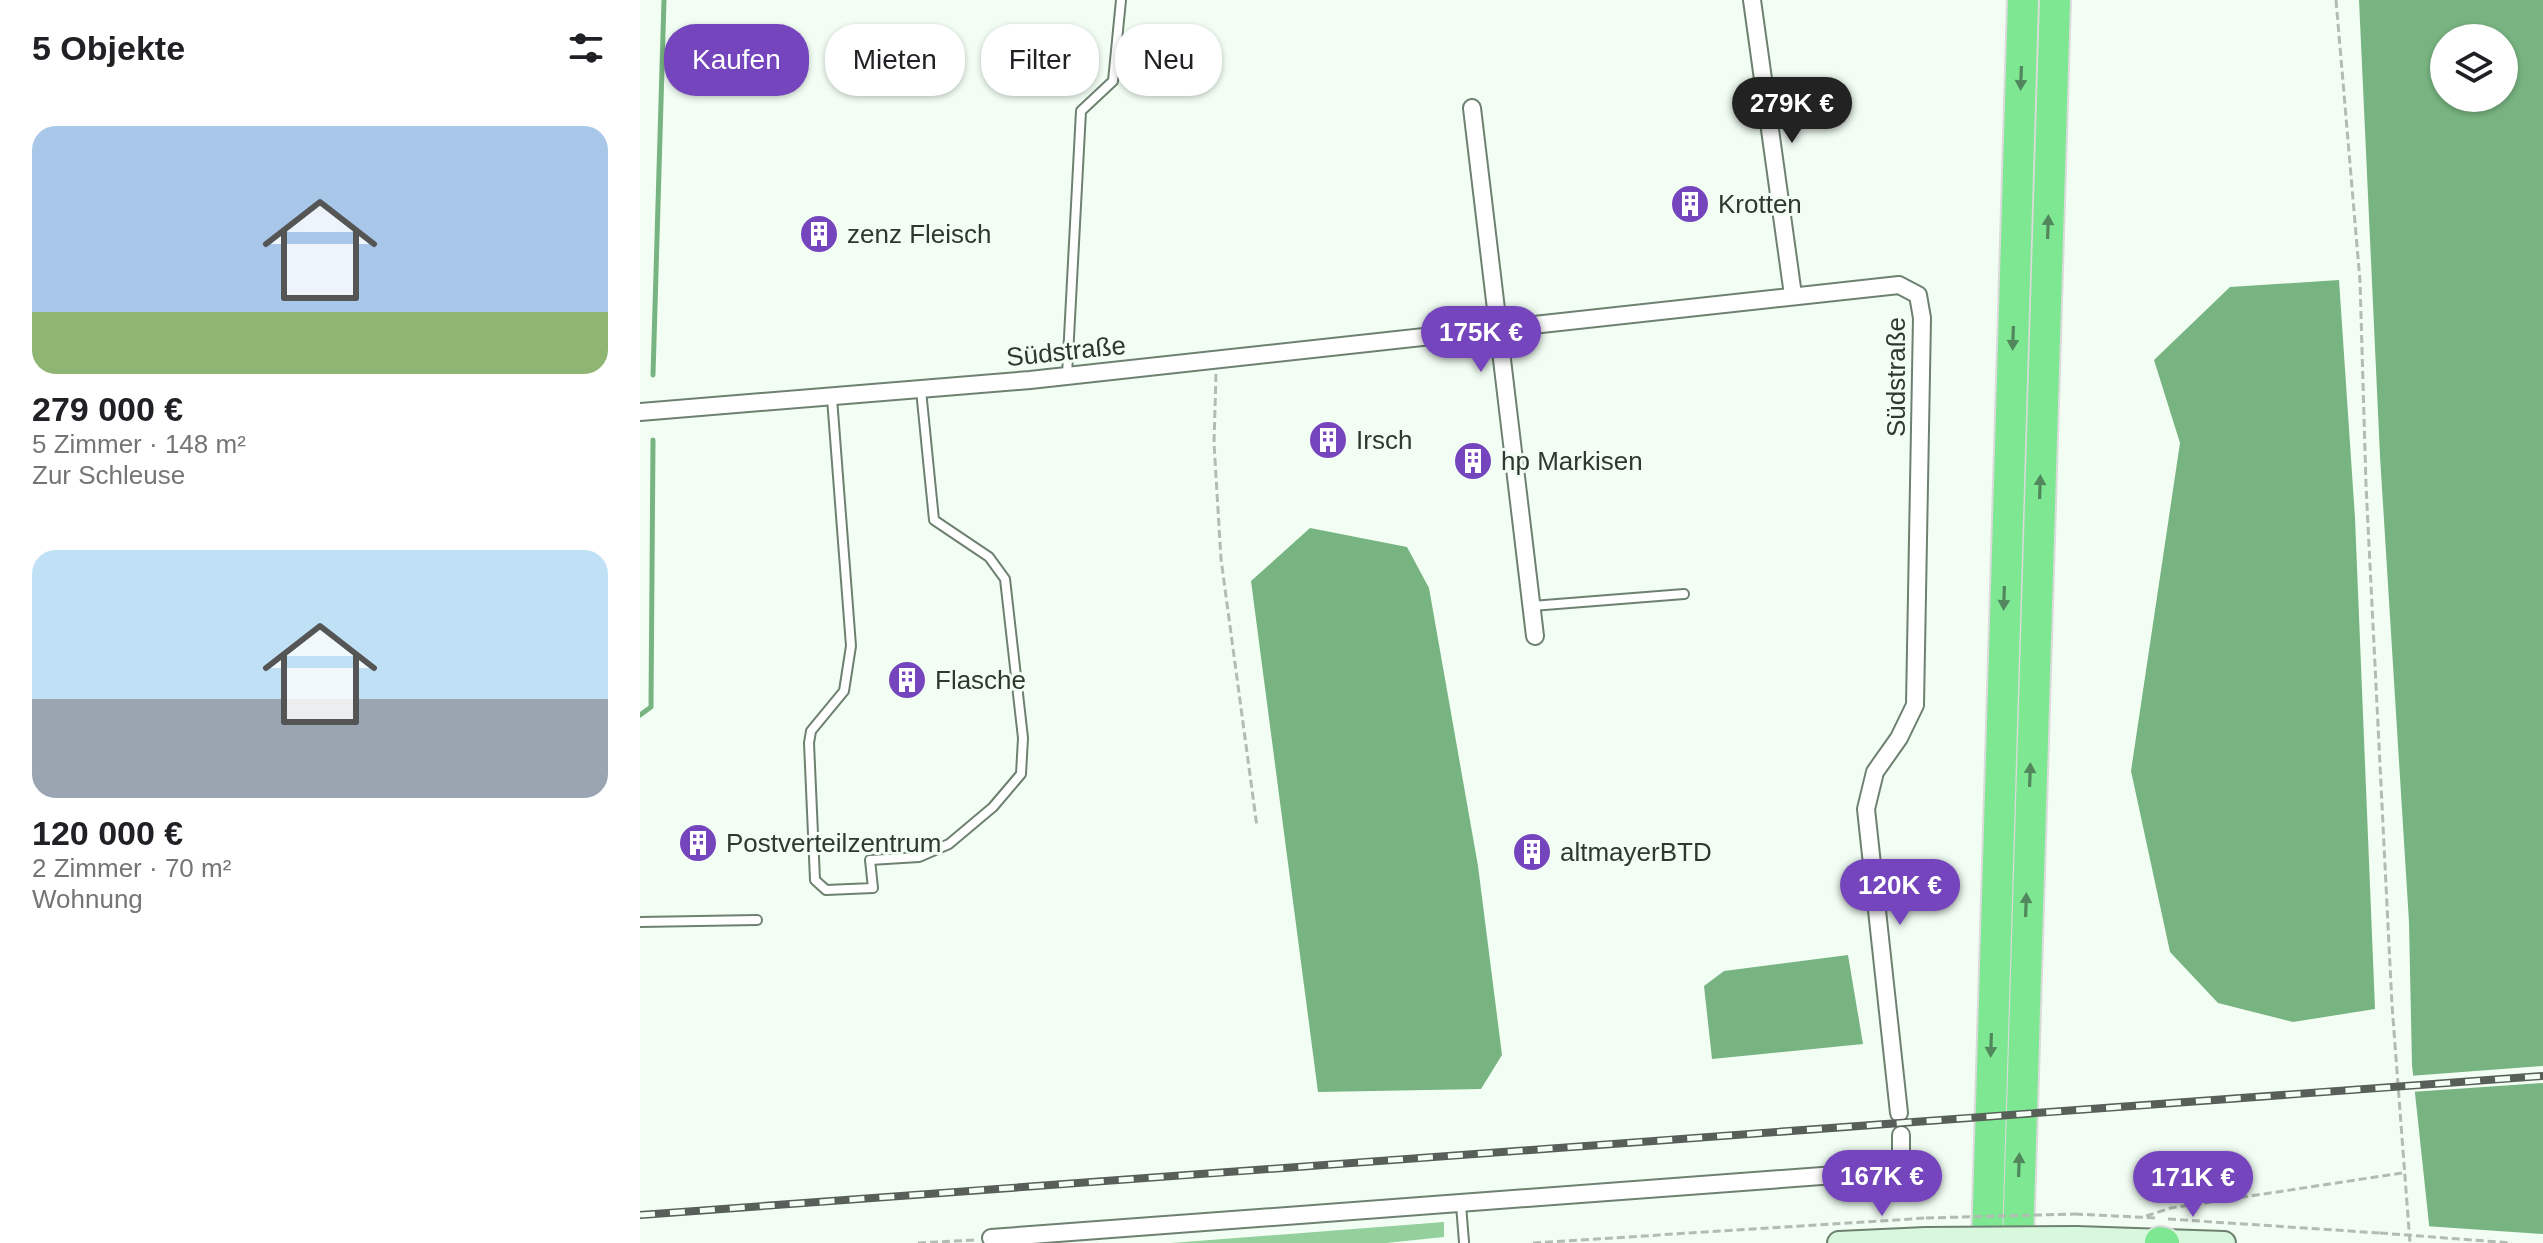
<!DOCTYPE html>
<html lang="de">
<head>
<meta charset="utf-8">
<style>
  :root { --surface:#fff; --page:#f2f2f2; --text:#202124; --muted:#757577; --accent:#7545bd }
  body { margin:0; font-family:Arial,sans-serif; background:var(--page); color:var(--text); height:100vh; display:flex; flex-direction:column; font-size:30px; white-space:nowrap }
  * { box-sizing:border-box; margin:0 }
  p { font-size:26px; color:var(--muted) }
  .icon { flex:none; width:44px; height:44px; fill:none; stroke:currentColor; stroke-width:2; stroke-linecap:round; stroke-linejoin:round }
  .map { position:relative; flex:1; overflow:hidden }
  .side { display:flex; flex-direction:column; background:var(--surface); width:640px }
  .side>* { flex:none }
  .top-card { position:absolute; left:24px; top:24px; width:760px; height:72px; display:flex; gap:16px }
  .controls { position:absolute; left:1790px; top:24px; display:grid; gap:16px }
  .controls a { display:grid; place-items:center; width:88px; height:88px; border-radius:50%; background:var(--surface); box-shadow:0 2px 6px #0004; font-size:40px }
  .price { position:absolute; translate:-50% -68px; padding:0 18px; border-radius:28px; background:var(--accent); color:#fff; font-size:26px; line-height:52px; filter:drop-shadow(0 2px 4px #0008) }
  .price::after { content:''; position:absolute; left:50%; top:48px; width:24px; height:18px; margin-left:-12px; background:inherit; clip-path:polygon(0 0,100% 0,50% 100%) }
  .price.selected { background:#222; color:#fff }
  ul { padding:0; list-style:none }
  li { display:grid; align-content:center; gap:16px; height:424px; padding:0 32px }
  li span { display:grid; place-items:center; height:248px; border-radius:24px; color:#555 }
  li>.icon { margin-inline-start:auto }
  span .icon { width:144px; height:144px; fill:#fffc; stroke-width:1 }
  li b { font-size:34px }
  h2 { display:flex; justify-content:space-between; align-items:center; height:96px; padding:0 32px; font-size:34px }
  .pill { padding:0 28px; border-radius:32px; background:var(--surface); box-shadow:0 2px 6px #0004; font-size:28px; line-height:72px }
  .pill.selected { background:var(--accent); color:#fff }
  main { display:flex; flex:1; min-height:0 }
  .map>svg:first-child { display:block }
  .forest { fill:#93d09c }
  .water { fill:#78b481; fill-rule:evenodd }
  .pier { fill:#f2fef3 }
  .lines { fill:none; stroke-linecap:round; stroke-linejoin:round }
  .stream { stroke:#78b481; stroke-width:5 }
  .lane-casing { stroke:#6e8170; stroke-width:12 }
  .street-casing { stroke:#6e8170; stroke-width:20 }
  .secondary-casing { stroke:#6e8170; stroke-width:26 }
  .highway-casing { stroke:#dadbda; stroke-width:34 }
  .path { stroke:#b2bcb3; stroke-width:3; stroke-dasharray:8 4; stroke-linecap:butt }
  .lane { stroke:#fff; stroke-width:8 }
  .street { stroke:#fff; stroke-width:16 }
  .secondary { stroke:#d8f8de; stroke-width:22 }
  .highway { stroke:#7de791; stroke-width:30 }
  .rail-casing { stroke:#575f58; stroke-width:8 }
  .rail { stroke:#f2fef3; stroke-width:5; stroke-dasharray:15; stroke-linecap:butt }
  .secondary-bridge-casing { stroke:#6e8170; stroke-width:26; stroke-linecap:butt }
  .path-bridge { stroke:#b2bcb3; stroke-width:3; stroke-dasharray:8 4; stroke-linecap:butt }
  .secondary-bridge { stroke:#d8f8de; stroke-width:22 }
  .oneway { fill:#52865c }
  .labels { text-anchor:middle; stroke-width:6; stroke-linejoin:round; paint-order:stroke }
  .poi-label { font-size:26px; fill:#2f3730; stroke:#f2fef3; text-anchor:start }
  .street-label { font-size:26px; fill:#2f3730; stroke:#f2fef3 }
</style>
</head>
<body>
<main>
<section class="side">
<h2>5 Objekte<svg class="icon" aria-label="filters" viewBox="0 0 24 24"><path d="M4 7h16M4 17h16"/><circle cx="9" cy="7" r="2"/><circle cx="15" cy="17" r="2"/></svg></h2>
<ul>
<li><span style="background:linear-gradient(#a9c7e8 75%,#8fb573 0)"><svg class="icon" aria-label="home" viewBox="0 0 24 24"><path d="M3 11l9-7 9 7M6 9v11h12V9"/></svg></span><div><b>279 000 €</b><p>5 Zimmer · 148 m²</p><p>Zur Schleuse</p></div></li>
<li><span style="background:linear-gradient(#bfe0f5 60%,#9aa5b1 0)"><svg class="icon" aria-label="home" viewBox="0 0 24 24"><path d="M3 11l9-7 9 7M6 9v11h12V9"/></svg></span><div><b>120 000 €</b><p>2 Zimmer · 70 m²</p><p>Wohnung</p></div></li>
</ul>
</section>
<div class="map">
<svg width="1903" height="1243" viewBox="0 0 1903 1243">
  <rect width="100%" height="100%" fill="#f2fef3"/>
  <path class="forest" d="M 804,1222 L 804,1237 L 746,1243 L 531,1243 Z"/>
  <path class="water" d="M 1719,0 L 1903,0 L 1903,1243 L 1791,1243 L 1772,1065 L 1769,922 L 1740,456 ZM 1804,38 L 1864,38 L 1864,98 L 1804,98 Z
    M 1699,280 L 1715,518 L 1735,1009 L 1653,1022 L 1578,1003 L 1530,952 L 1491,771 L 1540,443 L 1514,360 L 1590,287 Z
    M 670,528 L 767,547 L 789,588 L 838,866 L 862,1055 L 841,1089 L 678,1092 L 611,581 Z
    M 1208,955 L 1223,1044 L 1072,1059 L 1064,986 L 1084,971 Z"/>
  <path class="pier" d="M 1903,1066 L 1903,1083 L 1771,1092 L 1769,1076 Z
    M 1785,1226 L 1903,1234 L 1903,1243 L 1787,1243 Z"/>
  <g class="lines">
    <path class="stream" d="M 13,375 L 24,0
      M 0,715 L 11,707 L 13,440"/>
    <g class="lane-casing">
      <path id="lane" d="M 427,375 L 441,111 L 473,81 L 481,0
        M 192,398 L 211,646 L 204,691 L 171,731 L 169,743 L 175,880 L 186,890 L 233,888 L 230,860 L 279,857 L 309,844 L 353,807 L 381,774 L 383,738 L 365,579 L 349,557 L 294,520 L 281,390
        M 892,606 L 1044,594
        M 0,922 L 117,920
        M 821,1205 L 824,1242"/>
    </g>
    <g class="street-casing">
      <path id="street" d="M 1112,0 L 1153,295
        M 832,108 L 895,636
        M 0,412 L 390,380 L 1259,285 L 1278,295 L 1282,318 L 1275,705 L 1259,738 L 1235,772 L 1226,809 L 1259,1113
        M 351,1238 L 1249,1171 L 1261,1163 L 1261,1135"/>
    </g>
    <g class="secondary-casing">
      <path id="secondary" d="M 1436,1238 L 1584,1243
        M 1199,1243 L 1286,1239"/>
    </g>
    <g class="highway-casing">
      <path id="highway" d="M 1520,1242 L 1524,1243
        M 1347,1243 L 1383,0
        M 1378,1243 L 1415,0"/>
    </g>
    <path class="path" d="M 1696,0 L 1720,281 L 1726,485 L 1752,1005 L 1770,1243
      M 576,374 L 574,443 L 581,559 L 617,827
      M 1435,1214 L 1517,1218
      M 1506,1216 L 1531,1208 L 1762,1173
      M 1528,1219 L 1740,1233
      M 278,1243 L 334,1240
      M 893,1243 L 1286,1218"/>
    <use href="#lane" class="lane"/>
    <use href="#street" class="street"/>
    <use href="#secondary" class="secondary"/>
    <use href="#highway" class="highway"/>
    <g class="rail-casing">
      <path id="rail" d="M 0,1215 L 1903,1076"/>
    </g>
    <use href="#rail" class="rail"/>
    <g class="secondary-bridge-casing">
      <path id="secondary-bridge" d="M 1286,1239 L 1436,1238"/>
    </g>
    <path class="path-bridge" d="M 1286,1218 L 1435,1214
      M 1740,1233 L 1872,1243"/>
    <use href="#secondary-bridge" class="secondary-bridge"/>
  </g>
  <defs><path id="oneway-solid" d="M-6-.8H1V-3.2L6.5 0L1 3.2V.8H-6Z" transform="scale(2)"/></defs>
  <g class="oneway">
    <use href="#oneway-solid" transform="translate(1381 78) rotate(92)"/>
    <use href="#oneway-solid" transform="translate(1408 227) rotate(-88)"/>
    <use href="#oneway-solid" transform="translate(1373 338) rotate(92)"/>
    <use href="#oneway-solid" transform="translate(1400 487) rotate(-88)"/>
    <use href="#oneway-solid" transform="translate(1364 598) rotate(92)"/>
    <use href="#oneway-solid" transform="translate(1390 775) rotate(-88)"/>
    <use href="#oneway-solid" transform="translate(1386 905) rotate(-88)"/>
    <use href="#oneway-solid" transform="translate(1351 1045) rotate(92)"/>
    <use href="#oneway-solid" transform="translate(1379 1165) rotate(-88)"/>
  </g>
  <defs>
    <g id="building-disc" transform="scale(2)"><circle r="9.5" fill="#7545bd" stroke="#f2fef3"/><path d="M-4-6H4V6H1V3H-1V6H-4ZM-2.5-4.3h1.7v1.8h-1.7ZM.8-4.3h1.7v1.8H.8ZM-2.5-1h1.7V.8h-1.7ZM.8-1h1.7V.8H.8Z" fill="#fff"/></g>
  </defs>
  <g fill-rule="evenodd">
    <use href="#building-disc" x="1050" y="204"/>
    <use href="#building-disc" x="179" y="234"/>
    <use href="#building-disc" x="688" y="440"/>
    <use href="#building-disc" x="833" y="461"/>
    <use href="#building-disc" x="267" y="680"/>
    <use href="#building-disc" x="58" y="843"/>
    <use href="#building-disc" x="892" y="852"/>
  </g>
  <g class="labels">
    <g class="poi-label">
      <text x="1078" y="213">Krotten</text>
      <text x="207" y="243">zenz Fleisch</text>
      <text x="716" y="449">Irsch</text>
      <text x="861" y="470">hp Markisen</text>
      <text x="295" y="689">Flasche</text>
      <text x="86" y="852">Postverteilzentrum</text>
      <text x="920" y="861">altmayerBTD</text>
    </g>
    <g class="street-label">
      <text transform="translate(426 351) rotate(-6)" y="9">Südstraße</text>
      <text transform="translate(1256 377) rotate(-90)" y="9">Südstraße</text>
    </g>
  </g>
</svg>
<div class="controls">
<a><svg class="icon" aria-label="layers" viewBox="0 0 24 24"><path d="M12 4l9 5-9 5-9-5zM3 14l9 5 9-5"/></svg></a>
</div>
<b class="price selected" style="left:1152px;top:145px">279K €</b>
<b class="price" style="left:841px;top:374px">175K €</b>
<b class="price" style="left:1260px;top:927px">120K €</b>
<b class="price" style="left:1242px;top:1218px">167K €</b>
<b class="price" style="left:1553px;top:1219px">171K €</b>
<div class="top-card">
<a class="pill selected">Kaufen</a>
<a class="pill">Mieten</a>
<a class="pill">Filter</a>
<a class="pill">Neu</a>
</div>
</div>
</main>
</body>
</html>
